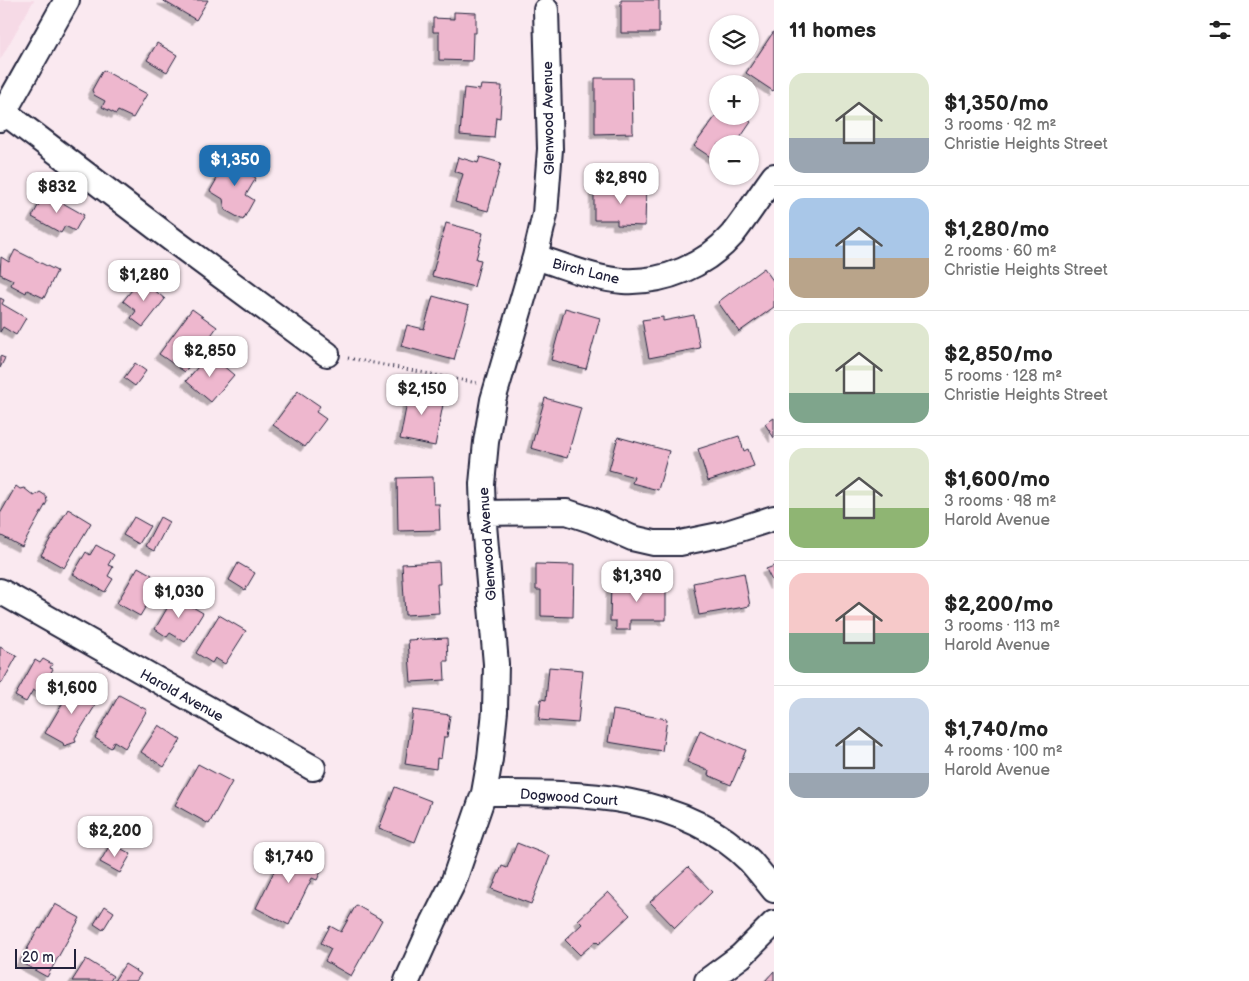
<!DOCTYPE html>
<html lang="en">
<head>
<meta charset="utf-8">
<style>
  :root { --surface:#fff; --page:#f6f6f6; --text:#222; --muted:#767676; --line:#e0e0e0; --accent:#1f6fb2 }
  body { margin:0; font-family:"Balsamiq Sans",sans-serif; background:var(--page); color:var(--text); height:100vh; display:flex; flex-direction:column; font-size:19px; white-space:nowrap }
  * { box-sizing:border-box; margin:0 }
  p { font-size:16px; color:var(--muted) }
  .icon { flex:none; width:28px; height:28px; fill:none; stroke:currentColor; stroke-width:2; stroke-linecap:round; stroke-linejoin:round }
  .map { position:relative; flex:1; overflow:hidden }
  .drawer { display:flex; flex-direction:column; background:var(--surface); width:475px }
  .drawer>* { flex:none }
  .tools { position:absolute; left:709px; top:15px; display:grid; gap:10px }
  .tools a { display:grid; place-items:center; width:50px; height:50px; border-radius:50%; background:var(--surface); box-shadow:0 1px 4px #0004; font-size:25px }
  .scale { position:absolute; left:15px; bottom:12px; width:61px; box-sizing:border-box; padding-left:5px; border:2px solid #22223b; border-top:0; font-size:14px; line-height:18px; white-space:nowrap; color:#22223b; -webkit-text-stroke:4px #fff; paint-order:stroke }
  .price { position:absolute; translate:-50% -42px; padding:0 11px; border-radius:10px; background:#fff; color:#222; font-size:16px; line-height:32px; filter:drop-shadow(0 1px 2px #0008) }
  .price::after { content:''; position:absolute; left:50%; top:30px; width:15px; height:11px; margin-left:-8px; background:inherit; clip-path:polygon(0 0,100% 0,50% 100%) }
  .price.selected { background:var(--accent); color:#fff }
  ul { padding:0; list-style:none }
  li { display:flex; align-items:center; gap:15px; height:125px; padding:0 15px }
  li+li { border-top:1px solid var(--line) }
  li span { display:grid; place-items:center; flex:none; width:140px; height:100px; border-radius:15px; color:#555 }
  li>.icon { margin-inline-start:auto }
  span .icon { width:60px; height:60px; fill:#fffc; stroke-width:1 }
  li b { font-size:21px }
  h2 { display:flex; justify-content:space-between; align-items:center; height:60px; padding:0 15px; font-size:21px }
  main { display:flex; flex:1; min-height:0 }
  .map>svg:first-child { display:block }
  .built { fill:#f6dae6 }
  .building { fill:#eeb7ce; stroke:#22223b; filter:url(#shadow) }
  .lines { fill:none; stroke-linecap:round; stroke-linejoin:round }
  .minor-casing { stroke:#22223b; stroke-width:28 }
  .path { stroke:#22223b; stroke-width:3; stroke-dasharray:1 4; stroke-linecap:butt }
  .minor { stroke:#fff; stroke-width:24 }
  .labels { text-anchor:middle; stroke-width:4.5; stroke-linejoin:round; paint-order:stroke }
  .street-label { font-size:14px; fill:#22223b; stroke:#fff }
</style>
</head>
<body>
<main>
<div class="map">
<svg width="774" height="981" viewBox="0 0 774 981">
  <defs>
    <filter id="shadow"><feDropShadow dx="-4.5" dy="4.5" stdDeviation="0" flood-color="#0004"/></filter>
  </defs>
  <rect width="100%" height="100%" fill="#fae9f0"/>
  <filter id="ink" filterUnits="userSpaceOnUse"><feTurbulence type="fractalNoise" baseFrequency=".02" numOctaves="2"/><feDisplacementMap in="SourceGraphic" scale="10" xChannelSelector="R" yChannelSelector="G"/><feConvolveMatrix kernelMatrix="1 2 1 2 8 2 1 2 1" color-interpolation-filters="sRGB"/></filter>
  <g filter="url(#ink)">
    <path class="built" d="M 0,0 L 34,0 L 0,60 Z"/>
    <path class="building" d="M 162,0 L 208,0 L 196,20 Z
      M 621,0 L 659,0 L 659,33 L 621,33 Z
      M 454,12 L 476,13 L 476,33 L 473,33 L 472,61 L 439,60 L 439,32 L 433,32 L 433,18 L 454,19 Z
      M 774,31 L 774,90 L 773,91 L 746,73 Z
      M 157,43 L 177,55 L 167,72 L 147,60 Z
      M 103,70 L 147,94 L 133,118 L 118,111 L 116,114 L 102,107 L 105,101 L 94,95 L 92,90 Z
      M 595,78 L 632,78 L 633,133 L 595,134 Z
      M 481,85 L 502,86 L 500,118 L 496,117 L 494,138 L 460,135 L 464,88 L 480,90 Z
      M 718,113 L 718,116 L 743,116 L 751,122 L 736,144 L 718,144 L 718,162 L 694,146 Z
      M 230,156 L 238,161 L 240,156 L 249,161 L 244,171 L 256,178 L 246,195 L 254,200 L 243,220 L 225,210 L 223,199 L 210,191 Z
      M 458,157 L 478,163 L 480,157 L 501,163 L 488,211 L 455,202 L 463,174 L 454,171 Z
      M 594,186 L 646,186 L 645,226 L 617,225 L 617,220 L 594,220 Z
      M 45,193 L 84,215 L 75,231 L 65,226 L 61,233 L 32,217 Z
      M 446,223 L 483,233 L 476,259 L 481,260 L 474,287 L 432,276 Z
      M 15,250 L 57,271 L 44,298 L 27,290 L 26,293 L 11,285 L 13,280 L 0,274 L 1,257 L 9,262 Z
      M 764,268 L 774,282 L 774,307 L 739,332 L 718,302 Z
      M 141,279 L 165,299 L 143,327 L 131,318 L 136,311 L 123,301 Z
      M 433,296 L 469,306 L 454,360 L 401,346 L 407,325 L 424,329 Z
      M 0,298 L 4,300 L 2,304 L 26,318 L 16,335 L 3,327 L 0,332 Z
      M 565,308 L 600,318 L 586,369 L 551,360 Z
      M 192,309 L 217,327 L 185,372 L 159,354 Z
      M 694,315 L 700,348 L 649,358 L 642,320 L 663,317 L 663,321 Z
      M 209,354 L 234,375 L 211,402 L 186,381 Z
      M 0,356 L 5,358 L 0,368 Z
      M 135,363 L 146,371 L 135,386 L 124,378 Z
      M 410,387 L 445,394 L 435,446 L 400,439 Z
      M 298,391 L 320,406 L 316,412 L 326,419 L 305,447 L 273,425 Z
      M 545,398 L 581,408 L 567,458 L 531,448 Z
      M 774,418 L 774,438 L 765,424 Z
      M 739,436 L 744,451 L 748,449 L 754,466 L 708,481 L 698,449 Z
      M 618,437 L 669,451 L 658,490 L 632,483 L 634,477 L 609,470 Z
      M 433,477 L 434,504 L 439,504 L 440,530 L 398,531 L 397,478 Z
      M 16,486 L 20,489 L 24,488 L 34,496 L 40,492 L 46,496 L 47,502 L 22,547 L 0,535 L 0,514 Z
      M 68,509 L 91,523 L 64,568 L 41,555 Z
      M 134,517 L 150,526 L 139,544 L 123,535 Z
      M 160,517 L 169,522 L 154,551 L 145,546 Z
      M 96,545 L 114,555 L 108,565 L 113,567 L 108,576 L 113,579 L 105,592 L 73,574 L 86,552 L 90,555 Z
      M 439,562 L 440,584 L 437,584 L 439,613 L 405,615 L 402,564 Z
      M 238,563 L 255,573 L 245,590 L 229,580 Z
      M 536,564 L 574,565 L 573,617 L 541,616 L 541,590 L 536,590 Z
      M 774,566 L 774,585 L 766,569 Z
      M 138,567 L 152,575 L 148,582 L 157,588 L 140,616 L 117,603 Z
      M 744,573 L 750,606 L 699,615 L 693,583 Z
      M 611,583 L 666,584 L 666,620 L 630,620 L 630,630 L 616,630 L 616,621 L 610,621 Z
      M 176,593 L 192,603 L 191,606 L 203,613 L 185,642 L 170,633 L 167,637 L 155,629 Z
      M 219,615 L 246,631 L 225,664 L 215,658 L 212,663 L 196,653 Z
      M 447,638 L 448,661 L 444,661 L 445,680 L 411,682 L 408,640 Z
      M 0,647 L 17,656 L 2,683 L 0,682 Z
      M 43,659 L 52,664 L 50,668 L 53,669 L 39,693 L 33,690 L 26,702 L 15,696 L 35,660 L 40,663 Z
      M 549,667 L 583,670 L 578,723 L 539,720 L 541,699 L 546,700 Z
      M 75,682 L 95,694 L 90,704 L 95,706 L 75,738 L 76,742 L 64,746 L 63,743 L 45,733 Z
      M 119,695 L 147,710 L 125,748 L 114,741 L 111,748 L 95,738 Z
      M 413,710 L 450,715 L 447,737 L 444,737 L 441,759 L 437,758 L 436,769 L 405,764 Z
      M 613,710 L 667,719 L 662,751 L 608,742 Z
      M 159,725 L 181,740 L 164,767 L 141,752 Z
      M 700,730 L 746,750 L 731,785 L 708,775 L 709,771 L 687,762 Z
      M 198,764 L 232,782 L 209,824 L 175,805 Z
      M 395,787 L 431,801 L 415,842 L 379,828 Z
      M 111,843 L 131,854 L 120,873 L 100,862 Z
      M 517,843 L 550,856 L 531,904 L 492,889 L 502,866 L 507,868 Z
      M 287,845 L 325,863 L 317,880 L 312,878 L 289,925 L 256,908 Z
      M 688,867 L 712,892 L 675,928 L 650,902 Z
      M 608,892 L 630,915 L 599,944 L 596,941 L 580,955 L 565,940 L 582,924 L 578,920 Z
      M 55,904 L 80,918 L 47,977 L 20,962 L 39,928 L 41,929 Z
      M 356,905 L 382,920 L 351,976 L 325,961 L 331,949 L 321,943 L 330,926 L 341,932 Z
      M 105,906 L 114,912 L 103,930 L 94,924 Z
      M 86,959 L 113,976 L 110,981 L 72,981 Z
      M 125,964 L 141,974 L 136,981 L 114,981 Z
      M 774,971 L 774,981 L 765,981 Z"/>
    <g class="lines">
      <g class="minor-casing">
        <path id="minor" d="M 0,109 L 174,241 L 327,354
          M 0,119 L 67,0
          M 535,257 C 563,265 593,279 623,281 C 664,283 705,266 732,235 C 747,216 760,195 774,176
          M 483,513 L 567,512 L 591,520 L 632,538 L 654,543 L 680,543 L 724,534 L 774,518
          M 0,591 L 313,768
          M 484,793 C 575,793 680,791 750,861 C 758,870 766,880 774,890
          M 407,981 L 434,921 L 453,883 L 484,793 L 490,759 L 495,711 L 496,664 L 483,513 L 482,484 L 486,442 L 493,400 L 535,257 L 545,214 L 550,149 L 546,10
          M 707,981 L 741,956 L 774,923"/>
      </g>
      <path class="path" d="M 348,358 L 477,383"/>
      <use href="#minor" class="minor"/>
    </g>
  </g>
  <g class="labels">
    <g class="street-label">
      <text transform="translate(548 118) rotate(-91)" y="5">Glenwood Avenue</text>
      <text transform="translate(586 271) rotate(14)" y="5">Birch Lane</text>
      <text transform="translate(487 544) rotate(-94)" y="5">Glenwood Avenue</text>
      <text transform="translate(182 695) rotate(29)" y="5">Harold Avenue</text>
      <text transform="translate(569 797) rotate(4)" y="5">Dogwood Court</text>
    </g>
  </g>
</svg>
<div class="tools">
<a><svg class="icon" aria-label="layers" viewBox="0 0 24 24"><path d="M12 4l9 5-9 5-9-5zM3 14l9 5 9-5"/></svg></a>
<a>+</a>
<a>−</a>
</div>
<div class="scale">20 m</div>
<b class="price selected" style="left:235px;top:187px">$1,350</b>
<b class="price" style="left:621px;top:205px">$2,890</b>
<b class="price" style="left:57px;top:214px">$832</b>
<b class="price" style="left:144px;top:302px">$1,280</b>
<b class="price" style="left:210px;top:378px">$2,850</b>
<b class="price" style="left:422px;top:416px">$2,150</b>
<b class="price" style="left:637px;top:603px">$1,390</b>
<b class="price" style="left:179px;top:619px">$1,030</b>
<b class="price" style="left:72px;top:715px">$1,600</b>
<b class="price" style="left:115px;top:858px">$2,200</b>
<b class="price" style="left:289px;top:884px">$1,740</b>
</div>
<section class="drawer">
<h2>11 homes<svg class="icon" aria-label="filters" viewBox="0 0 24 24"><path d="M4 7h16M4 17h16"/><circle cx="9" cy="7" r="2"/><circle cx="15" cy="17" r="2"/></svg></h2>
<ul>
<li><span style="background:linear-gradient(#dfe7d0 65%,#9aa5b1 0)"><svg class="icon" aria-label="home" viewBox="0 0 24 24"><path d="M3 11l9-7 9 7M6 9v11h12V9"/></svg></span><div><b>$1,350/mo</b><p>3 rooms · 92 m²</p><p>Christie Heights Street</p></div></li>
<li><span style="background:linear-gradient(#a9c7e8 60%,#b9a48a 0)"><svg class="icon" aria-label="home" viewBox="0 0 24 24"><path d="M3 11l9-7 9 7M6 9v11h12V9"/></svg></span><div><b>$1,280/mo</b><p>2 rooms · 60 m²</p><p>Christie Heights Street</p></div></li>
<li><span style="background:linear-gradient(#dfe7d0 70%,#7fa58c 0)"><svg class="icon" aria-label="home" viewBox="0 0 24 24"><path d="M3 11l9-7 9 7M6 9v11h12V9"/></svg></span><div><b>$2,850/mo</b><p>5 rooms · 128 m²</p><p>Christie Heights Street</p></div></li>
<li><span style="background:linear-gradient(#dfe7d0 60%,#8fb573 0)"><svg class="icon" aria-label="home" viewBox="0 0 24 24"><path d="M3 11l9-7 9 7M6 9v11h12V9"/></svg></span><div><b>$1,600/mo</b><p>3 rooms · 98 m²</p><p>Harold Avenue</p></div></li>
<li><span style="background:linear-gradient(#f6c9c9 60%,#7fa58c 0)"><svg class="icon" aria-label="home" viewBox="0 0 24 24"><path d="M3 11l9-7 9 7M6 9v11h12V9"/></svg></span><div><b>$2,200/mo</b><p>3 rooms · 113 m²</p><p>Harold Avenue</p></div></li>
<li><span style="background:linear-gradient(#c9d6e8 75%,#9aa5b1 0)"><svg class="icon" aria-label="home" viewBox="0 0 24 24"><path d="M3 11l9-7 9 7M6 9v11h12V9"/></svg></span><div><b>$1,740/mo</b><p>4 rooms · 100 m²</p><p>Harold Avenue</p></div></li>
</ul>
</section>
</main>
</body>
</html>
